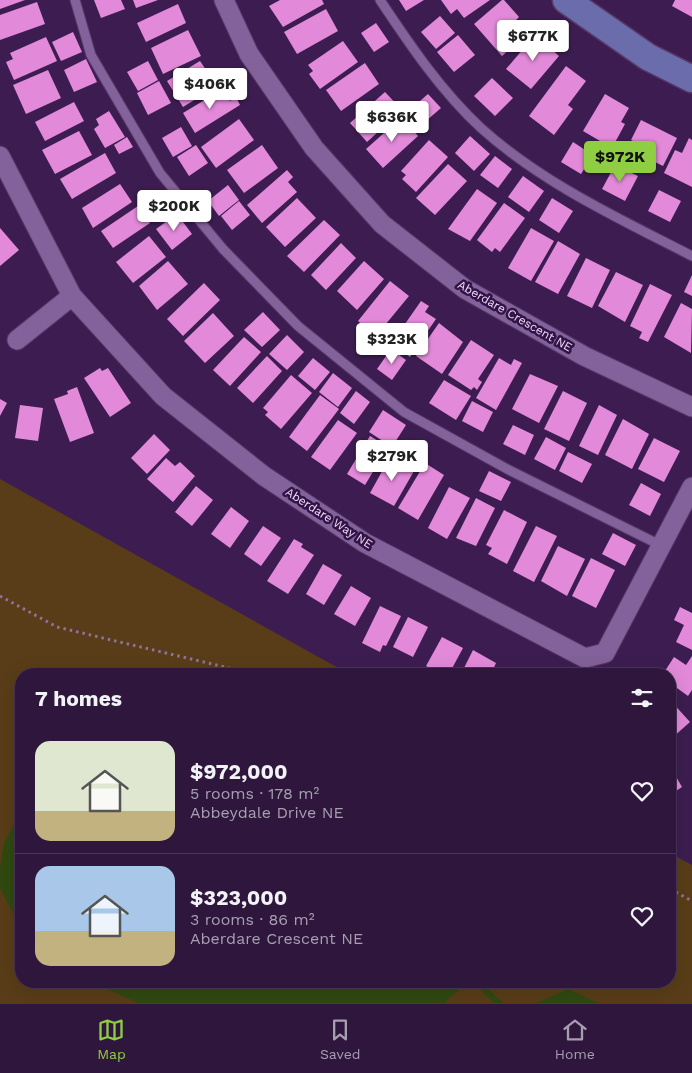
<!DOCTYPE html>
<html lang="en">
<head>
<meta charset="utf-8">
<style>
  :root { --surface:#2e163d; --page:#361f44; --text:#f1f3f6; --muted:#a79fb0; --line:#493557; --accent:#8fcd42 }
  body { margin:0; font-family:"Work Sans",sans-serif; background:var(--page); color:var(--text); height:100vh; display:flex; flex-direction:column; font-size:19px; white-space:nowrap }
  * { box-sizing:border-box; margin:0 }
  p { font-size:16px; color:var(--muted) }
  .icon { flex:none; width:28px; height:28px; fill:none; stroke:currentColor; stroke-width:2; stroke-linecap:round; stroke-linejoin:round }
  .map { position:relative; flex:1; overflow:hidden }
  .panel { position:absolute; left:15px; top:668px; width:661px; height:320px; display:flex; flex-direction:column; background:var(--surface); border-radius:20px; box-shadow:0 5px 20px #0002,0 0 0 1px var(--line) }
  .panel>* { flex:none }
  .price { position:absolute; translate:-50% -42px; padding:0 11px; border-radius:5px; background:#fff; color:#222; font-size:16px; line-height:32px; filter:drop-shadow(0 1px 2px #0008) }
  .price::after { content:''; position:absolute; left:50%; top:30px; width:15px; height:11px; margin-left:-8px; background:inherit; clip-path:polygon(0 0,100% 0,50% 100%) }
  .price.on { background:var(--accent); color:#111 }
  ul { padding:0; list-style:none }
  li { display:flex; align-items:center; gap:15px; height:125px; padding:0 20px }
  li+li { border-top:1px solid var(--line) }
  li span { display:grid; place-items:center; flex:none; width:140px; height:100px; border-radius:15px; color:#555 }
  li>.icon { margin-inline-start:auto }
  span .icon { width:60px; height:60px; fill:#fffc; stroke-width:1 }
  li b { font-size:21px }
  h2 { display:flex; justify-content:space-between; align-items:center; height:60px; padding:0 20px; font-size:21px }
  .menu { display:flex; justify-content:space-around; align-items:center; height:70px; border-top:1px solid var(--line); background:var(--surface); font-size:14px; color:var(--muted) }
  .menu a { display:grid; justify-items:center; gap:2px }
  .menu .on { color:var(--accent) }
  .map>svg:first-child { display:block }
  .green { fill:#593d18 }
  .water { fill:#304910 }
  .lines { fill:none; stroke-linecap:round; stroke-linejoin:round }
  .stream { stroke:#304910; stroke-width:6 }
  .building { fill:#e28ad9 }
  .lane-casing { stroke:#583a68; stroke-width:11 }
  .street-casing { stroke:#583a68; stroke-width:21 }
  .secondary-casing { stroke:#583a68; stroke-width:29 }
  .path { stroke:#8d739e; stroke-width:3; stroke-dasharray:2.5 4; stroke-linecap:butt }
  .lane { stroke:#83619a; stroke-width:9 }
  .street { stroke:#83619a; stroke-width:19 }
  .secondary { stroke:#6a6cac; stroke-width:26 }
  .labels { text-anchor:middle; stroke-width:5; stroke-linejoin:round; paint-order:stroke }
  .street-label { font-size:12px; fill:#eddbfb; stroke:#331245 }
</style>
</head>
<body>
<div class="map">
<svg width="692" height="1003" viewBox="0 0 692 1003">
  <rect width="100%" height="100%" fill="#3d1d51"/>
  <path class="green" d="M 0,479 L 349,674 L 21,674 L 21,981 L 670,981 L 670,853 L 692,865 L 692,1003 L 0,1003 Z"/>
  <path class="water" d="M 21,811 L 21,929 L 0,888 L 0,868 L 4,843 Z
    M 97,981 L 469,981 L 444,1003 L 139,1003 L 111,991 Z
    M 568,989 L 598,1003 L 538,1003 L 539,1002 Z"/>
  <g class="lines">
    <path class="stream" d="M 475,981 L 499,1003"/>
  </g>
  <path class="building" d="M 0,0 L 25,0 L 0,9 Z
    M 94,0 L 121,0 L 125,9 L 101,18 Z
    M 133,0 L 158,0 L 136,8 Z
    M 280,0 L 322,0 L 324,4 L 283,27 L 269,6 Z
    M 399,0 L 424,0 L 406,11 Z
    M 441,0 L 490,0 L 464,18 L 457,9 L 451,14 Z
    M 502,0 L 504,0 L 519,17 L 514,22 L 525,35 L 502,56 L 474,24 Z
    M 675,0 L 692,0 L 692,17 L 672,6 Z
    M 37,2 L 45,24 L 0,40 L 0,15 Z
    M 178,4 L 186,23 L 146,42 L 137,23 Z
    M 326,9 L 338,31 L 297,54 L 284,32 Z
    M 440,16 L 455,33 L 436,49 L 421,32 Z
    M 376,23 L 389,42 L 374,52 L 361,33 Z
    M 188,30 L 201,56 L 163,74 L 151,48 Z
    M 73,32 L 82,52 L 61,61 L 52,42 Z
    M 458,35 L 475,55 L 454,72 L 437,52 Z
    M 535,35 L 559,56 L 531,89 L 506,69 Z
    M 46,37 L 57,61 L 14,80 L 6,62 L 13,59 L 10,53 Z
    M 343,41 L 358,62 L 320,89 L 309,74 L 313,71 L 308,65 Z
    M 86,59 L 97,82 L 74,92 L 64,70 Z
    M 148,61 L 158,80 L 138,91 L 127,72 Z
    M 200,61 L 217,86 L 183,107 L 167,81 Z
    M 365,63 L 379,84 L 341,111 L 326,90 Z
    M 566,66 L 586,81 L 568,105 L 573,109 L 554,135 L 529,116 Z
    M 48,70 L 61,98 L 26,114 L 13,85 Z
    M 492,78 L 513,98 L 495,116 L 474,96 Z
    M 159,81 L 171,103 L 148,115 L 137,93 Z
    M 223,89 L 230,101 L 236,97 L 240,105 L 195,133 L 183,113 Z
    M 385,92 L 402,110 L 367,142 L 350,123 Z
    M 428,94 L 441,108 L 426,121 L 413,107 Z
    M 605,94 L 629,108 L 621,122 L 625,124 L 612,148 L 583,131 Z
    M 74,102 L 84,121 L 45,141 L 35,122 Z
    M 109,111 L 125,137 L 105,148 L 94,129 L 99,125 L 96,119 Z
    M 402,117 L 418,136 L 383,168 L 366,149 Z
    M 239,119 L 254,140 L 216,168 L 201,147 Z
    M 641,120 L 677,138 L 663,166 L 639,154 L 643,146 L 631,140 Z
    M 181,127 L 192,146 L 173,157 L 162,138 Z
    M 79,131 L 92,155 L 55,174 L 42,150 Z
    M 470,136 L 490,154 L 474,171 L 455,153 Z
    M 127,137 L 133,147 L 119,154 L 114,145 Z
    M 689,138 L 692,140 L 692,187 L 664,173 L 675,150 L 682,153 Z
    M 429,140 L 448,157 L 416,192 L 402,179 L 406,175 L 401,171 Z
    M 573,142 L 593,155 L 581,174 L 561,162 Z
    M 196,145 L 208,163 L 189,176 L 177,157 Z
    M 262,145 L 278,168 L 244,193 L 227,170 Z
    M 105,153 L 116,173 L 72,199 L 60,179 Z
    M 495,156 L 512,169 L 498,188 L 480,175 Z
    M 448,164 L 467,181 L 435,215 L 416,198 Z
    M 615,165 L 638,176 L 625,201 L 602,189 Z
    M 287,170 L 293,177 L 288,182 L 297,192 L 262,223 L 247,205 Z
    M 523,176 L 544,191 L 529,212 L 508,197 Z
    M 120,184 L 132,202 L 93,228 L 82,208 Z
    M 228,185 L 239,200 L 219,216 L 208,201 Z
    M 477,189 L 497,203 L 470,241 L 448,229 Z
    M 659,190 L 681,201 L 670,222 L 648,211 Z
    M 297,198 L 316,218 L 285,247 L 266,227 Z
    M 552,198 L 573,211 L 559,233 L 539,220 Z
    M 239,201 L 250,215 L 232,230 L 221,216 Z
    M 504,203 L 525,218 L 500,252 L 495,248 L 492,252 L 477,240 Z
    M 138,206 L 150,223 L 113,248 L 101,231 Z
    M 177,214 L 192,234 L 172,250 L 156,229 Z
    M 324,220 L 340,235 L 304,272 L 287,256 Z
    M 0,228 L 19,250 L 0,266 Z
    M 531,228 L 554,241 L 531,281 L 508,268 Z
    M 149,236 L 166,257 L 133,283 L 116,262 Z
    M 558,241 L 580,254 L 558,294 L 535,282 Z
    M 341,243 L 356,258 L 326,290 L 311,275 Z
    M 586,258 L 610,270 L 592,308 L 567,296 Z
    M 168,261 L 188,284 L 157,310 L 139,286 Z
    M 364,261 L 384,279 L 357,310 L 337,291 Z
    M 616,272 L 643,285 L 625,322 L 598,306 Z
    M 692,275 L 692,296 L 684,292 Z
    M 390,281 L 409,296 L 376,336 L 358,321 Z
    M 204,283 L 220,300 L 183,336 L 167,319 Z
    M 650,284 L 672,295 L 648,342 L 639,338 L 642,332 L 630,326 Z
    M 421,301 L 429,306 L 425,312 L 436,319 L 410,357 L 391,344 Z
    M 681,303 L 692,309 L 691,353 L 664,337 Z
    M 263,312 L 280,330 L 262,347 L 244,330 Z
    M 213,313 L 234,336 L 205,363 L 184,341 Z
    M 439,323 L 463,342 L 442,374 L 416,356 Z
    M 287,335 L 304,352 L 287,370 L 269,354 Z
    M 244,337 L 261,352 L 230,386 L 213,370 Z
    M 471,340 L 494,355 L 478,379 L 482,382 L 477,390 L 474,387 L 471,390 L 448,375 Z
    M 391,349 L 406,360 L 392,380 L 377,369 Z
    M 267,356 L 282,371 L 253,403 L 237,388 Z
    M 313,358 L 330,372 L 315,390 L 298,376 Z
    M 499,358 L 511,365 L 514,359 L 522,363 L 496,410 L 476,398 Z
    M 100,368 L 102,371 L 108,368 L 131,403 L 110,417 L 84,378 Z
    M 333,373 L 352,388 L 338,407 L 319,392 Z
    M 530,374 L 558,386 L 539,423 L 512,409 Z
    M 291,375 L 312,393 L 281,429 L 265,415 L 268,412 L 263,408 Z
    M 444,380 L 471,396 L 456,420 L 429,403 Z
    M 77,387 L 94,433 L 70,442 L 54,399 L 68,394 L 67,391 Z
    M 356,391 L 370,402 L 354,424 L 340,413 Z
    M 563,391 L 587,403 L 569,441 L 544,429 Z
    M 320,395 L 339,409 L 307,451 L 289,437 Z
    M 0,399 L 7,403 L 0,416 Z
    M 472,401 L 493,412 L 483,432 L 462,421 Z
    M 20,405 L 43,408 L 38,441 L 15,438 Z
    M 599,405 L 617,415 L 598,455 L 579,446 Z
    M 383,410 L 406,425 L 392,447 L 369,432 Z
    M 623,419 L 649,434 L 632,469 L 605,455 Z
    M 338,420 L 357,433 L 330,470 L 311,457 Z
    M 513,425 L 534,435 L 525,455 L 503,444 Z
    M 154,434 L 170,450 L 147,474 L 131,458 Z
    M 370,436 L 388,447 L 365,485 L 347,474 Z
    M 546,437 L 566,448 L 555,470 L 534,459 Z
    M 654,438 L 680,451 L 664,482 L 638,469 Z
    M 568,452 L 592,464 L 582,483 L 559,471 Z
    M 390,457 L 414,471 L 394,506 L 370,493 Z
    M 166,458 L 175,466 L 180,462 L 195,476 L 173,502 L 147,479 Z
    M 425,463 L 444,475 L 418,520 L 398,508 Z
    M 489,471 L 511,482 L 501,501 L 479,491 Z
    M 641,483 L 661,494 L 650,516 L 629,505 Z
    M 196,486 L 213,500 L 192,526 L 175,512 Z
    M 449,487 L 470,498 L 447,539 L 428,528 Z
    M 476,498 L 495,508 L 476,546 L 456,538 Z
    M 231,507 L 249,521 L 230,548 L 211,534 Z
    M 504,510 L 527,522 L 507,564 L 488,554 L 492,548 L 486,545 Z
    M 263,526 L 281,538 L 261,566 L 244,554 Z
    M 536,526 L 557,536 L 534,582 L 513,571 Z
    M 613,533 L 636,545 L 625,566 L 602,554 Z
    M 294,539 L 303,544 L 301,547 L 314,555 L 288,594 L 267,581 Z
    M 558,546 L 585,559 L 567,596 L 541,581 Z
    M 591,558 L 615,570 L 596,608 L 572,596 Z
    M 323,564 L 342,575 L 324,605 L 306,594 Z
    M 351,586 L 371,598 L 355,626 L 334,614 Z
    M 380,606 L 401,616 L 386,646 L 383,645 L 380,652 L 362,643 Z
    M 680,607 L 692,613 L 692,650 L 676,642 L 684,625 L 674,620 Z
    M 408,617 L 428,627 L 413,657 L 393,647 Z
    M 442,637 L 463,648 L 449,674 L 441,674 L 426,666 Z
    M 473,650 L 496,663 L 491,674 L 461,674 Z
    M 692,656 L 692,690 L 688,696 L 670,683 L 670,674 L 663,674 L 674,657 L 686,665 Z
    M 670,700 L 690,722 L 672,738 L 670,737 Z
    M 670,766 L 682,787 L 670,795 Z"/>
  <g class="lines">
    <g class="lane-casing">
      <path id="lane" d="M 75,0 L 91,55 L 160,173 L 223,249 L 298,326 L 404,412 L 509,470 L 662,546
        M 380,0 C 410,45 441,91 481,128 C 542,183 620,219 692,256"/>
    </g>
    <g class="street-casing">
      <path id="street" d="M 224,0 L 249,54 L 314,148 L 382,224 L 465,289 L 584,356 L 692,407
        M 0,156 L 72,296 L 163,396 L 264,476 L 365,543 L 585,658 L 605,653 L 692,487
        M 17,340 L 72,296"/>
    </g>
    <g class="secondary-casing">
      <path id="secondary" d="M 566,0 L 648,57 L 692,79"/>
    </g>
    <path class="path" d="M 0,596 L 57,627 L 254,674
      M 670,889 L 692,901"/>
    <use href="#lane" class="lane"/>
    <use href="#street" class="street"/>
    <use href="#secondary" class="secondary"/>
  </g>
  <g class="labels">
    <g class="street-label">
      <text transform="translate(515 316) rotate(30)" y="4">Aberdare Crescent NE</text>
      <text transform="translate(329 518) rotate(33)" y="4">Aberdare Way NE</text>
    </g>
  </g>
</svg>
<b class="price" style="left:533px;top:62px">$677K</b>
<b class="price" style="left:210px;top:110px">$406K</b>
<b class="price" style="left:392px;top:143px">$636K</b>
<b class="price on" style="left:620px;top:183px">$972K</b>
<b class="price" style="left:174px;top:232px">$200K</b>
<b class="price" style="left:392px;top:365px">$323K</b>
<b class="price" style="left:392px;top:482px">$279K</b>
<section class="panel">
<h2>7 homes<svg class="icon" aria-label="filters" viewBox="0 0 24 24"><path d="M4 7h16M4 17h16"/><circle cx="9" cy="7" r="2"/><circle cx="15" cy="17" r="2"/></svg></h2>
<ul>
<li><span style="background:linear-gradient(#dfe7d0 70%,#c2b280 0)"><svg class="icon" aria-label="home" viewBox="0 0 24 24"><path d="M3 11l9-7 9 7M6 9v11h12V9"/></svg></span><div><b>$972,000</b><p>5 rooms · 178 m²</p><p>Abbeydale Drive NE</p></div><svg class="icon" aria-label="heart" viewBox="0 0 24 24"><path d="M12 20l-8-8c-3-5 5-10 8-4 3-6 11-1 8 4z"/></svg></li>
<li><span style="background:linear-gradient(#a9c7e8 65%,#c2b280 0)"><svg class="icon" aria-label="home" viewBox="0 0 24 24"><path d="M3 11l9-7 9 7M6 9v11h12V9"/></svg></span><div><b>$323,000</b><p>3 rooms · 86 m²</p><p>Aberdare Crescent NE</p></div><svg class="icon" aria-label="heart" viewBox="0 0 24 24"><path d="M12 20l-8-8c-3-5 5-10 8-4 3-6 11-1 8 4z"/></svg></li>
</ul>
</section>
</div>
<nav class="menu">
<a class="on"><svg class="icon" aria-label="map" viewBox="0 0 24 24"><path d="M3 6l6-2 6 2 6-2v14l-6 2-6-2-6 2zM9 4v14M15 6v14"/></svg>Map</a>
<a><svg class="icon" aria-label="saved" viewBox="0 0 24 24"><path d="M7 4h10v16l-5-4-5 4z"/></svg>Saved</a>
<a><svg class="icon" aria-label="home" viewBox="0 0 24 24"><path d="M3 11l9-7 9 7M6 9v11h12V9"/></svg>Home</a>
</nav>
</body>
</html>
